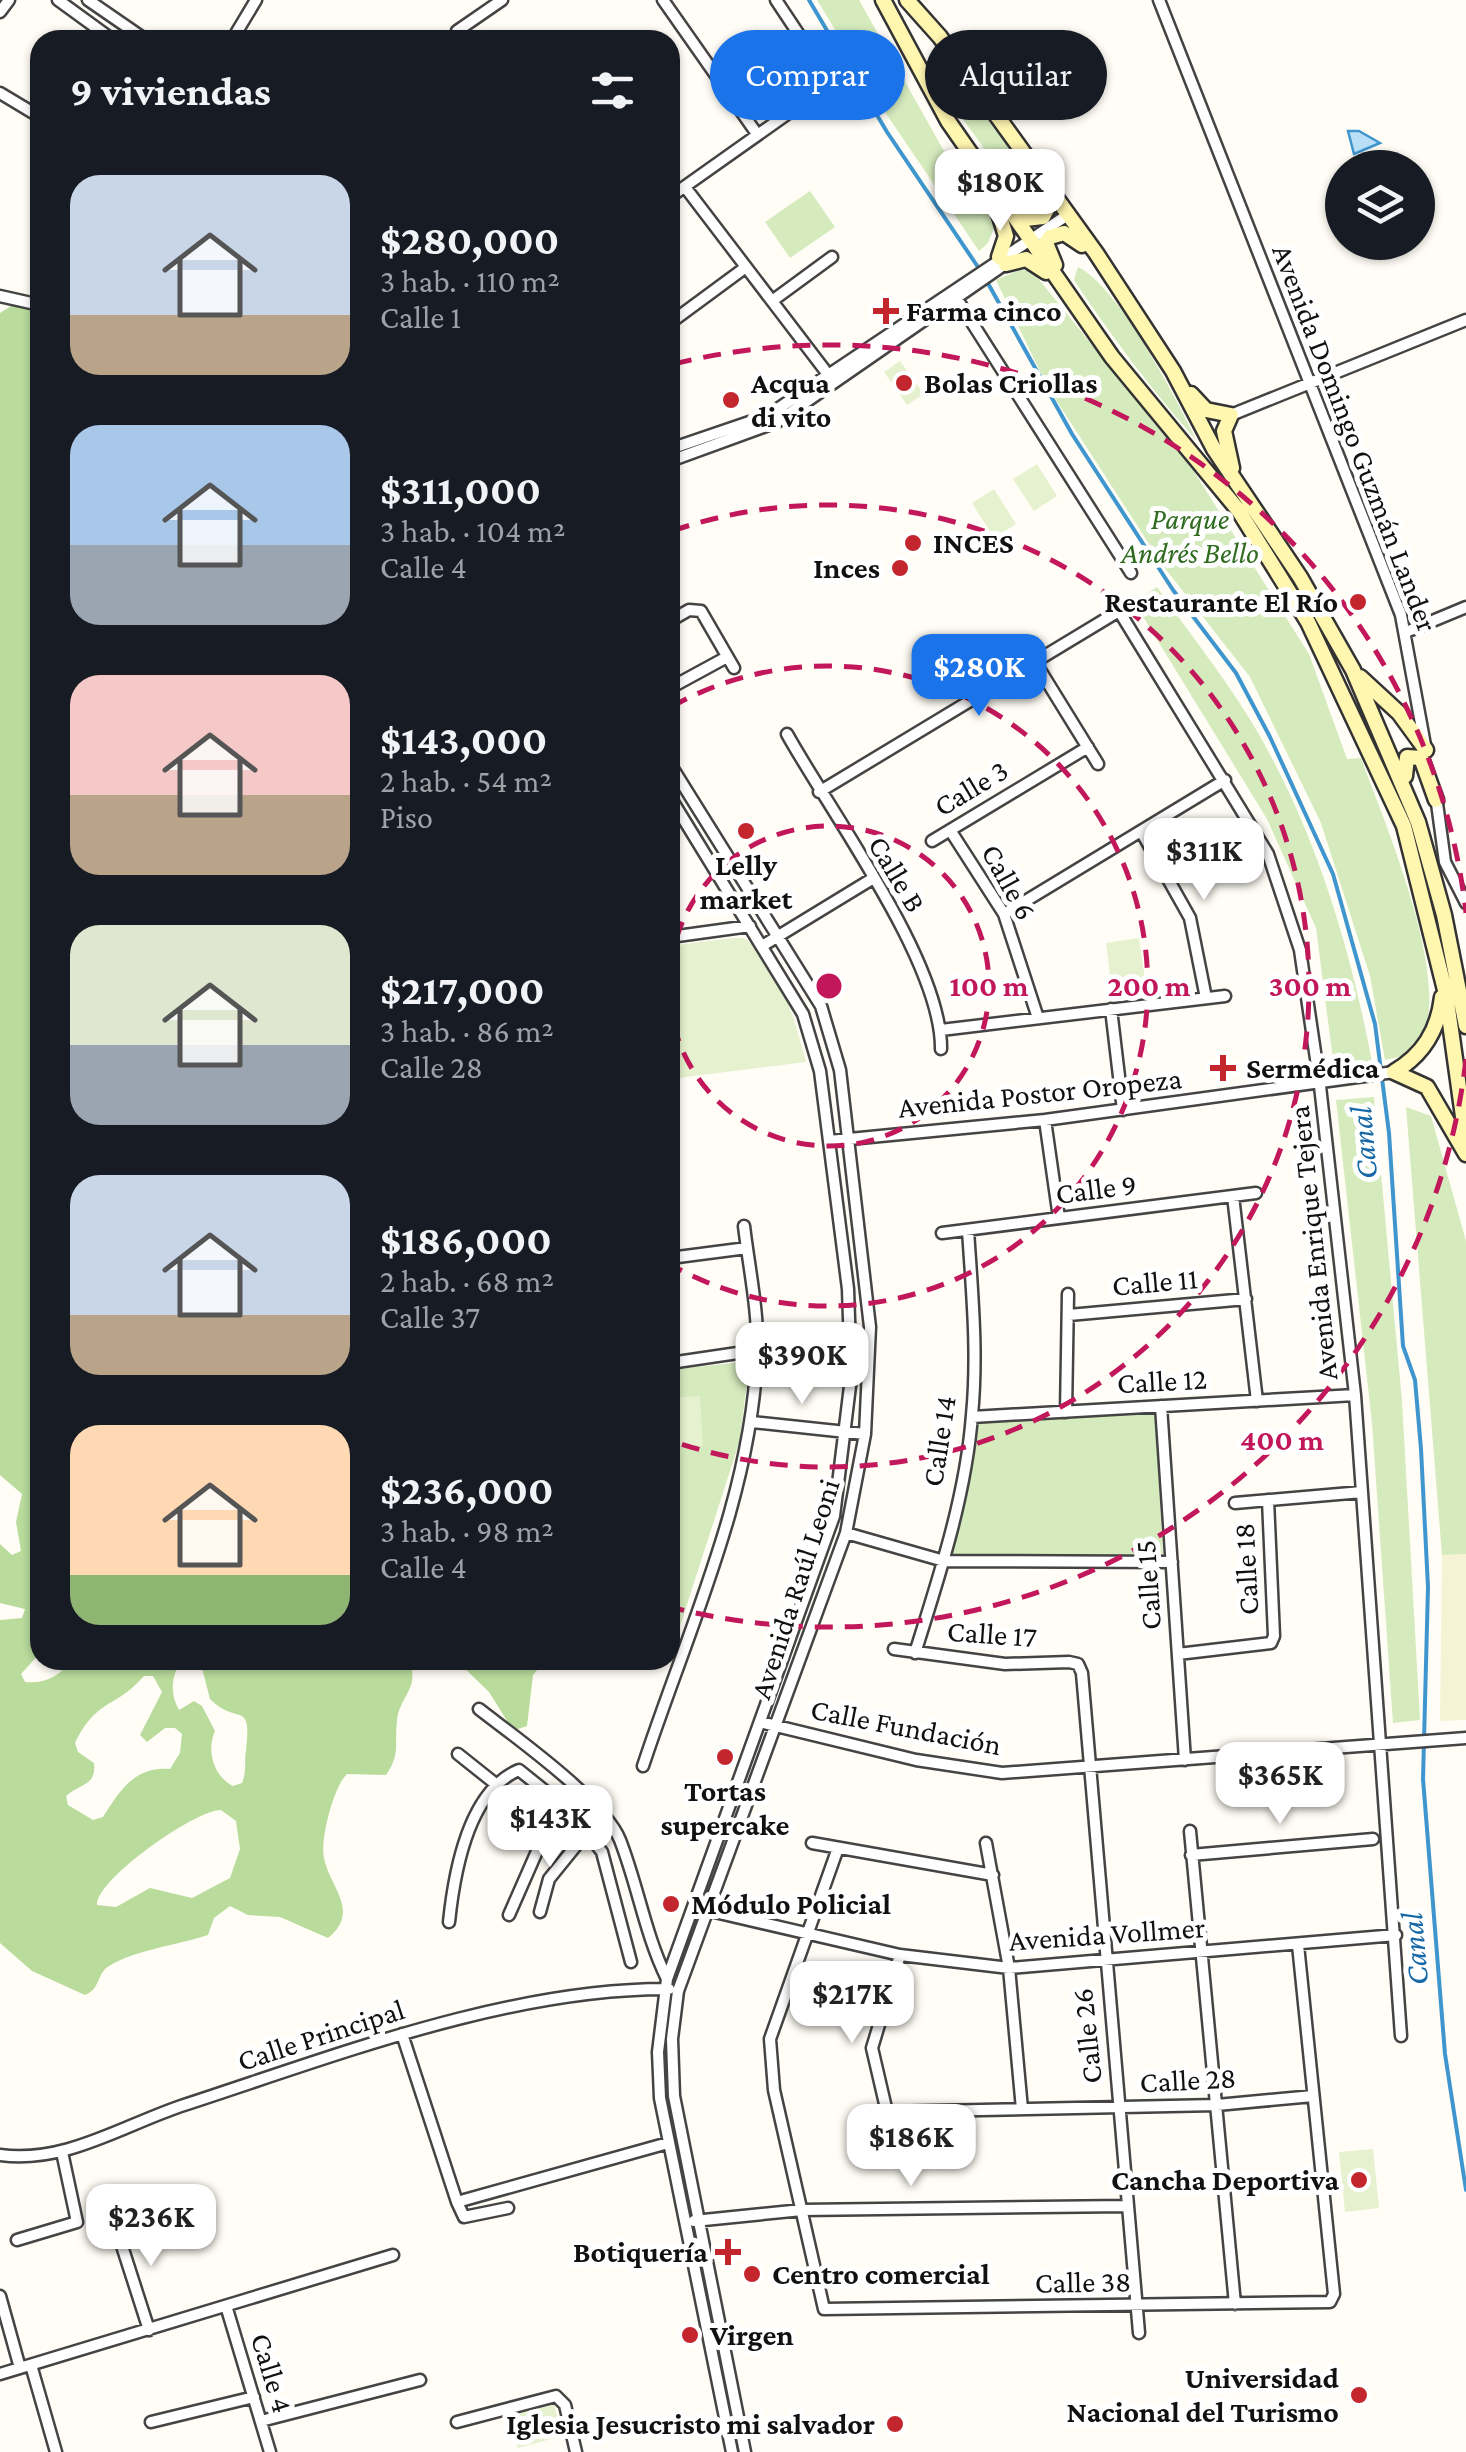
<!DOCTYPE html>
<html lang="es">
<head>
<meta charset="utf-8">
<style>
  :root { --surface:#171b24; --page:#242831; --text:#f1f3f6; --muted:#9ea1a6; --accent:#1a73e8 }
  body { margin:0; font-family:"Crimson Pro",serif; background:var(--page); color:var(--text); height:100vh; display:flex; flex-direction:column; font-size:38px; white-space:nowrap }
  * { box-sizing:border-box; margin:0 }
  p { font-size:32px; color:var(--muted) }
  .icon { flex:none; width:55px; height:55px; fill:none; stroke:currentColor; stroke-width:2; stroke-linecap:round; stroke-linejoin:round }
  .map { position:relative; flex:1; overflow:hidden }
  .side { position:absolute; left:30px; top:30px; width:650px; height:1640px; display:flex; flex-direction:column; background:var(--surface); border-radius:30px; box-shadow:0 2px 8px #0004 }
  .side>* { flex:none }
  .guide { position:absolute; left:710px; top:30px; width:605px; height:90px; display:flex; gap:20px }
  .fabs { position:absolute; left:1325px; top:150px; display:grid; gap:20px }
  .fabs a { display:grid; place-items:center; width:110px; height:110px; border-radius:50%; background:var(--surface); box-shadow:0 2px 8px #0004; font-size:50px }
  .price { position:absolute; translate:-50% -85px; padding:0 22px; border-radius:20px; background:#fff; color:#222; font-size:32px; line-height:65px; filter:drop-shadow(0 2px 5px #0008) }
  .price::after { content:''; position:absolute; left:50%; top:60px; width:30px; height:22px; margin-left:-15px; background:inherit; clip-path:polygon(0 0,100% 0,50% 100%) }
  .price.active { background:var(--accent); color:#fff }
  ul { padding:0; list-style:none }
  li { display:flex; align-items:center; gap:30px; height:250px; padding:0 40px }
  li span { display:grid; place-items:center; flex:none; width:280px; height:200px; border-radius:30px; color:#555 }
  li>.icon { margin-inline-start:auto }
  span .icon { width:120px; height:120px; fill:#fffc; stroke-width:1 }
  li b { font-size:42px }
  h2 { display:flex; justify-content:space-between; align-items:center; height:120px; padding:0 40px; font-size:42px }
  .chip { padding:0 35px; border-radius:45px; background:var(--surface); box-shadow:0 2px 8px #0004; font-size:35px; line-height:90px }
  .chip.active { background:var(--accent); color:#fff }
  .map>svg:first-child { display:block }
  .farmland { fill:#f6f3d4 }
  .green { fill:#d5ebbd }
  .forest { fill:#b9dc9c; fill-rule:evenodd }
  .pitch { fill:#e6f2cf }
  .water { fill:#b9e0f7; stroke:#3f96cf; stroke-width:2.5 }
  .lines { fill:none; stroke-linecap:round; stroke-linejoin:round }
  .stream { stroke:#3f96cf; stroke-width:4 }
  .minor-casing { stroke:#444; stroke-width:15 }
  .secondary-casing { stroke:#333; stroke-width:19 }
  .minor { stroke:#fff; stroke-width:10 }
  .secondary { stroke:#fff6b0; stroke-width:14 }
  .ring { fill:none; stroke:#c2185b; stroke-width:5; stroke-dasharray:18 12 }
  .poi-dot { fill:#c4262e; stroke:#fff; stroke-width:4 }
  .labels { text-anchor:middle; stroke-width:10; stroke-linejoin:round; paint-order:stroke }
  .poi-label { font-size:30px; font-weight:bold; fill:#111; stroke:#fff; text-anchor:start }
  .street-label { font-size:30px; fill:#111; stroke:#fff }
  .park-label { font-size:30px; font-style:italic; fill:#2f6b1f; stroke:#fff }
  .water-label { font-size:32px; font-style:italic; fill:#1768a6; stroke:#fff }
  .centre { fill:#c2185b; stroke:#fff; stroke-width:5 }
  .ring-label { font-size:30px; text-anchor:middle; font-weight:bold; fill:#c2185b; stroke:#fff; stroke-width:10; stroke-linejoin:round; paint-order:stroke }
</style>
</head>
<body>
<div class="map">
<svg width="1466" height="2452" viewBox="0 0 1466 2452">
  <rect width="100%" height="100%" fill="#fffdf5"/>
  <path class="farmland" d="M 1466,1554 L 1466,1720 L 1440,1721 L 1442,1555 Z"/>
  <path class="green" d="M 817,0 L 859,0 L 944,151 L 986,199 L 995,226 L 988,243 L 979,251 L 885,112 Z
    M 933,59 C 966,90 1044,166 1042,211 L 1031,213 L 944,93 Z
    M 810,191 L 835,227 L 790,258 L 765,222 Z
    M 1078,267 C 1118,286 1176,398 1197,441 C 1151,389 1112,337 1074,280 Z
    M 1020,270 L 1033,272 L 1193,470 L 1309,654 L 1347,759 L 1361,758 C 1381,815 1463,1000 1414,1049 C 1406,1056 1394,1058 1385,1060 L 1370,976 L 1321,823 L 1250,677 L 1164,567 L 1047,386 L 996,280 Z
    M 1157,587 C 1191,636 1231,685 1261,738 C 1317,837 1351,950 1372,1062 L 1334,1067 L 1316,928 L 1267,819 L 1134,602 Z
    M 1374,1097 L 1402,1401 L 1420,1720 L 1393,1723 L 1372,1423 L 1336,1100 Z
    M 1406,1107 L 1431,1116 L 1466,1241 L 1466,1554 L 1442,1555 Z
    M 750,1361 L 739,1443 L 673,1648 L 670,1370 Z
    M 1155,1411 L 1163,1556 L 953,1554 L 977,1421 Z"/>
  <path class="forest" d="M 16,303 L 40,307 L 40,1653 L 21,1674 L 25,1682 C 46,1684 59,1676 72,1660 L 181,1660 C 172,1676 169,1693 179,1710 L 194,1701 L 202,1706 L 215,1731 C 206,1751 214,1777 233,1786 L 242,1783 C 247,1771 244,1762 246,1750 C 252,1698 238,1727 210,1699 L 200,1660 L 408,1660 C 422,1687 399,1696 397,1721 C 394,1744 401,1753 386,1775 L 347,1774 C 333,1787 320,1841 324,1858 C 330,1888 361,1911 328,1938 L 280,1917 L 248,1915 L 230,1906 L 214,1918 L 208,1935 C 178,1945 135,1950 109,1966 C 96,1974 101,1989 85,1995 L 32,1971 L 0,1943 L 0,1620 L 22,1618 L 25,1609 L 0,1603 L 0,1544 L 12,1555 L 21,1551 L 16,1522 L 22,1494 L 0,1475 L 0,313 ZM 144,1676 L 153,1676 L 162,1692 L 140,1735 L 147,1742 L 165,1728 L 175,1728 L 182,1734 L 180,1753 L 170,1769 C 135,1766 120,1790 103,1817 L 93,1820 L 68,1805 L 66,1796 C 79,1784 97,1786 94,1763 L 78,1752 L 75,1743 C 98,1697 114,1710 144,1676 ZM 221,1810 L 236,1821 L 240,1849 L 230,1878 L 192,1898 L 150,1888 L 116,1907 L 97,1905 C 96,1879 197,1809 221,1810 Z
    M 456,1660 L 545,1660 L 533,1675 L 527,1726 L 518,1729 L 509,1724 L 489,1692 Z"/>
  <path class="pitch" d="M 900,361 L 924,394 L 907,405 L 884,372 Z
    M 1037,464 L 1057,496 L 1034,511 L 1013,479 Z
    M 994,489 L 1016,524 L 994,538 L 972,503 Z
    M 732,938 L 744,938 C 780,963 795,1021 806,1062 L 670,1079 L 670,946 Z
    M 1139,938 L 1146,986 L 1112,991 L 1106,943 Z
    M 700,1396 L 703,1446 L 670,1448 L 670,1398 Z
    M 1373,2149 L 1379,2208 L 1345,2212 L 1339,2152 Z
    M 554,2404 L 562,2436 L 518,2448 L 507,2417 Z"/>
  <path class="water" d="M 1348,131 L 1359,131 L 1380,143 L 1354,154 Z"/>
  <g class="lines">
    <path class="stream" d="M 809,0 L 887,132 L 980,270
      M 985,278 L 1072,434 L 1173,590 L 1236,673 L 1270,737 L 1333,874 L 1375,1024 L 1389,1133 L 1403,1346 L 1415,1380 L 1421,1449 L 1428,1587 L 1423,1779 L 1445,2054 L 1466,2190"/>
    <g class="minor-casing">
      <path id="minor" d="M 58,0 L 113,40
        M 88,0 L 146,40
        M 663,0 L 757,134
        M 1159,0 L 1401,615 L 1425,745
        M 0,12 L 9,0
        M 232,40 L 256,0
        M 463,40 L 457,31 L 502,0
        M 0,93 L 40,117
        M 685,187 L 830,377
        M 670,197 L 831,83 L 776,0
        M 0,296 L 40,305
        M 957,299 L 1131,573
        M 772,301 L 832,257
        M 670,323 L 746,267
        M 1231,415 L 1466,320
        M 670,449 L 767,416 L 1066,216
        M 670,461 L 777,422 L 1011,260
        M 670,621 L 689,610 L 701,611 L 734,668
        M 1406,632 L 1466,607
        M 1035,662 L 1098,764
        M 670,688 L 727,657
        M 787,734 C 831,813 942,963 941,1049
        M 670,764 L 821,1006 L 840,1070 L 870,1327 L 865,1434 L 846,1533 L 678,1991 L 672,2039 L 674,2096 L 745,2452
        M 819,792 L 1119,611 L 1268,854 L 1300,950 L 1320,1086 L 1355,1395 L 1401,2036
        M 1436,796 L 1445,862 L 1466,903
        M 670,797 L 803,1014 L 820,1071 L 848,1289 L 851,1378 L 834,1516 L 667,1979 L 658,2052 L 660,2098 L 732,2452
        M 950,830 L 1004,914 L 1038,1018
        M 1141,831 L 1190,918 L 1206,998
        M 932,841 L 1088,747
        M 1004,914 L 1225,780
        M 670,937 L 750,926
        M 762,946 L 872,879
        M 1111,1009 L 1123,1110
        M 941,1030 L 1225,996
        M 1045,1120 L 1059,1218
        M 829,1141 L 1045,1120 L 1394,1072
        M 1233,1196 L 1257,1401
        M 942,1233 L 1256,1193
        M 670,1258 L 747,1248
        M 1069,1315 L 1246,1299
        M 670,1363 L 758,1350
        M 1161,1406 L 1185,1760
        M 1066,1412 L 1068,1294
        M 972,1417 L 1355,1395
        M 752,1422 L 865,1434
        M 1235,1503 L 1362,1492
        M 846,1533 L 944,1561 L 1172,1562
        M 894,1649 L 1005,1664 L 1069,1662 L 1078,1664 L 1082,1673 L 1139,2333
        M 915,1653 C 939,1577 966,1495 972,1415 C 978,1353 972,1292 968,1230
        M 1178,1654 L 1271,1643 L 1274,1636 L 1268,1500
        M 479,1709 C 515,1737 604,1800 620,1840 C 638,1886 645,1934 667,1979
        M 760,1722 L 916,1760 L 1002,1773 L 1466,1738
        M 458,1754 L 497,1785
        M 643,1766 C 687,1632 751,1498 757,1355 C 759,1314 749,1268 744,1226
        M 1190,1831 L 1235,2304
        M 812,1843 L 993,1875
        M 986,1843 L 1009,1968 L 1022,2109
        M 838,1848 L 770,2039 L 774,2090 L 824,2309 L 1330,2302 L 1334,2294 L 1298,1945
        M 1191,1855 L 1373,1839
        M 706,1910 L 900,1955 L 1009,1968 L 1396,1935
        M 540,1912 L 549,1879 L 600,1816
        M 509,1915 L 538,1849 L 570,1811
        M 449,1922 C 454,1874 468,1791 519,1770 L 570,1811 L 602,1852 L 631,1962
        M 402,2034 L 457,2202 L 668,2143
        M 884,2112 L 1217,2105 L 1313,2096
        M 893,2138 L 872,2048 L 900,1955
        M 0,2155 C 64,2164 122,2126 181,2106 C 332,2057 508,1988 669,1989
        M 457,2202 L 464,2217 L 508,2208
        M 114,2221 L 149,2330
        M 694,2221 L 802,2210 L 1127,2206
        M 17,2240 L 77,2222 L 62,2152
        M 0,2296 L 20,2368
        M 227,2309 L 270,2452
        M 31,2365 L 56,2452
        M 0,2374 L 393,2255
        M 261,2421 L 420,2380
        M 151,2422 L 254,2397
        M 457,2422 L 556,2396 L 565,2405 L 576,2452"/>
    </g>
    <g class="secondary-casing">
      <path id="secondary" d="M 883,0 L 948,121 L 1112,357 L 1239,511 L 1308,622 L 1404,826 L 1446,994 L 1466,1138
        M 907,0 L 940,37 L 1096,253 L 1173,371 L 1214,449 L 1300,577 L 1353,670 L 1418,822 L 1444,915 L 1466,1026
        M 996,204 L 1006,236 L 999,257
        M 1013,211 L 1025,219 L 1043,217 L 1051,202 L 1047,190
        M 1006,264 L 1026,259 L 1046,272
        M 1055,265 L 1046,243 L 1050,237 L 1064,233 L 1082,245
        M 1191,394 L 1206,410 L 1231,415 L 1224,431 L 1232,468
        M 1360,677 L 1399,713 L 1426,750
        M 1405,776 L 1407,757 L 1421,758 L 1436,800
        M 1394,1072 C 1423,1055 1438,1031 1442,997
        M 1394,1072 L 1427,1087 L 1466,1154"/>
    </g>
    <use href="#minor" class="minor"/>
    <use href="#secondary" class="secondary"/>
  </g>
  <g class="ring">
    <path d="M670 968A160 160 0 1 1 670 1004"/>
    <path d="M671 707A320 320 0 1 1 671 1265"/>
    <path d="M672 531A481 481 0 1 1 672 1441"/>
    <path d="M1466 1059A641 641 0 0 1 674 1608M674 364A641 641 0 0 1 1466 913"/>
  </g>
  <g class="poi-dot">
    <path d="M881 296h10v10h10v10h-10v10h-10v-10h-10v-10h10z"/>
    <circle cx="904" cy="383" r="10"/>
    <circle cx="731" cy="400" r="10"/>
    <circle cx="913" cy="543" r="10"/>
    <circle cx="900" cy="568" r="10"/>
    <circle cx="1358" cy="602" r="10"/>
    <circle cx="746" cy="831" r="10"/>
    <path d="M1218 1053h10v10h10v10h-10v10h-10v-10h-10v-10h10z"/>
    <circle cx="725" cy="1757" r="10"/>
    <circle cx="671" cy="1904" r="10"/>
    <circle cx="1359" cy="2180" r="10"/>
    <path d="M723 2237h10v10h10v10h-10v10h-10v-10h-10v-10h10z"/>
    <circle cx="752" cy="2274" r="10"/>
    <circle cx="690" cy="2335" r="10"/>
    <circle cx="1359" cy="2395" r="10"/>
    <circle cx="895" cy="2424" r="10"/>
  </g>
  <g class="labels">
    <g class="poi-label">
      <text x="906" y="321">Farma cinco</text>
      <text x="751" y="393">Acqua<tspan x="751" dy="34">di vito</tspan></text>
      <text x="924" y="393">Bolas Criollas</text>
      <text x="933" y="553">INCES</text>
      <text x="880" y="578" text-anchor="end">Inces</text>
      <text x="1338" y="612" text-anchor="end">Restaurante El Río</text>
      <text x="746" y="875" text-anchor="middle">Lelly<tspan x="746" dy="34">market</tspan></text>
      <text x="1246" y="1078">Sermédica</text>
      <text x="725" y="1801" text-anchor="middle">Tortas<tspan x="725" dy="34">supercake</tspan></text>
      <text x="691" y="1914">Módulo Policial</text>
      <text x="1339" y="2190" text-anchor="end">Cancha Deportiva</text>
      <text x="708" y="2262" text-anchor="end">Botiquería</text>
      <text x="772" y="2284">Centro comercial</text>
      <text x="710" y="2345">Virgen</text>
      <text x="1339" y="2388" text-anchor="end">Universidad<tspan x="1339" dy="34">Nacional del Turismo</tspan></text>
      <text x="875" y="2434" text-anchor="end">Iglesia Jesucristo mi salvador</text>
    </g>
    <g class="street-label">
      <text transform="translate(1355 438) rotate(69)" y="10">Avenida Domingo Guzmán Lander</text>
      <text transform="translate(971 788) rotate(-31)" y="10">Calle 3</text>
      <text transform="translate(897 874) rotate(59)" y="10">Calle B</text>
      <text transform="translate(1009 882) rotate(61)" y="10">Calle 6</text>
      <text transform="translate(1040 1093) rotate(-6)" y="10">Avenida Postor Oropeza</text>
      <text transform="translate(1096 1189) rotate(-7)" y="10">Calle 9</text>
      <text transform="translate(1313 1243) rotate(-96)" y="10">Avenida Enrique Tejera</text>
      <text transform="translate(1155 1282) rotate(-5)" y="10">Calle 11</text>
      <text transform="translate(1162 1381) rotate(-3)" y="10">Calle 12</text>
      <text transform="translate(939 1441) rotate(-81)" y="10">Calle 14</text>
      <text transform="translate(1246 1569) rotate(-93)" y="10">Calle 18</text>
      <text transform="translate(1148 1585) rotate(-94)" y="10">Calle 15</text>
      <text transform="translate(795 1589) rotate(-72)" y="10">Avenida Raúl Leoni</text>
      <text transform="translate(992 1634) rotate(4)" y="10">Calle 17</text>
      <text transform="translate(906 1727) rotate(11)" y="10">Calle Fundación</text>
      <text transform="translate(1107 1934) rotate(-4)" y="10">Avenida Vollmer</text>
      <text transform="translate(321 2035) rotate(-18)" y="10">Calle Principal</text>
      <text transform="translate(1087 2036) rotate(-96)" y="10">Calle 26</text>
      <text transform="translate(1188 2080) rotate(-3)" y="10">Calle 28</text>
      <text transform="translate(1083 2282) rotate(-1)" y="10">Calle 38</text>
      <text transform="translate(272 2373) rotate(73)" y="10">Calle 4</text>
    </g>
    <g class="park-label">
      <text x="1190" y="529">Parque<tspan x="1190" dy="34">Andrés Bello</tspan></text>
    </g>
    <g class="water-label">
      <text transform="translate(1363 1143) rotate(-95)" y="11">Canal</text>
      <text transform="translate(1414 1949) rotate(-95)" y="11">Canal</text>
    </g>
  </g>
  <circle cx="829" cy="986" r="15" class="centre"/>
  <g class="ring-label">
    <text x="989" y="996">100 m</text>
    <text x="1149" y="996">200 m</text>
    <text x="1310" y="996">300 m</text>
    <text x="1282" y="1450">400 m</text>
  </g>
</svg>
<div class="fabs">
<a><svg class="icon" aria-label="layers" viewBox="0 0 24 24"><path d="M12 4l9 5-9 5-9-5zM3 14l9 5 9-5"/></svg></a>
</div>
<b class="price" style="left:1000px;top:234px">$180K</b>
<b class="price active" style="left:979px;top:719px">$280K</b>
<b class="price" style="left:1204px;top:903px">$311K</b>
<b class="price" style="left:802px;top:1407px">$390K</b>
<b class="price" style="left:1280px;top:1827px">$365K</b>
<b class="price" style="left:550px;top:1870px">$143K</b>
<b class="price" style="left:852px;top:2046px">$217K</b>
<b class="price" style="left:911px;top:2189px">$186K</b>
<b class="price" style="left:151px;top:2269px">$236K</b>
<div class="guide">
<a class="chip active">Comprar</a>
<a class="chip">Alquilar</a>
</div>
<section class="side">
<h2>9 viviendas<svg class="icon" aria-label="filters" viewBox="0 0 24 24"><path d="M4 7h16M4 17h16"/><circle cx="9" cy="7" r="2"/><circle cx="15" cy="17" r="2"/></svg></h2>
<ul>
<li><span style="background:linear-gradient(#c9d6e8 70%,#b9a48a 0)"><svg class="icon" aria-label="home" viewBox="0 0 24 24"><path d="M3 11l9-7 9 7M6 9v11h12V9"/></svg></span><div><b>$280,000</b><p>3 hab. · 110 m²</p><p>Calle 1</p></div></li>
<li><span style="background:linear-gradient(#a9c7e8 60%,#9aa5b1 0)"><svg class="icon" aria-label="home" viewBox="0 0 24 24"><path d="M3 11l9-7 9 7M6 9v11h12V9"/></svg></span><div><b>$311,000</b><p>3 hab. · 104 m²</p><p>Calle 4</p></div></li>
<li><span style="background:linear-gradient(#f6c9c9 60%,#b9a48a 0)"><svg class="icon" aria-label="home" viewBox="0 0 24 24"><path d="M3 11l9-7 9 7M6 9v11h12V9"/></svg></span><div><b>$143,000</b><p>2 hab. · 54 m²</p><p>Piso</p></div></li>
<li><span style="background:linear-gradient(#dfe7d0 60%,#9aa5b1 0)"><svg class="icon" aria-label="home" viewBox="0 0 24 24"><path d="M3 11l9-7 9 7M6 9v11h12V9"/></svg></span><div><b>$217,000</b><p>3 hab. · 86 m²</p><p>Calle 28</p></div></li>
<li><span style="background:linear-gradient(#c9d6e8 70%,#b9a48a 0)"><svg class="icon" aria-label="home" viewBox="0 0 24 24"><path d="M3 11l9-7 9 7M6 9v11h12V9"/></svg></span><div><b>$186,000</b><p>2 hab. · 68 m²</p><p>Calle 37</p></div></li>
<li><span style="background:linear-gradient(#ffd9b3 75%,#8fb573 0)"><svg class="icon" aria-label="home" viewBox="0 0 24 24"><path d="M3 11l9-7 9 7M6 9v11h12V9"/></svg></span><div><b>$236,000</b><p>3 hab. · 98 m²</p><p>Calle 4</p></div></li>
</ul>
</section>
</div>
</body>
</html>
